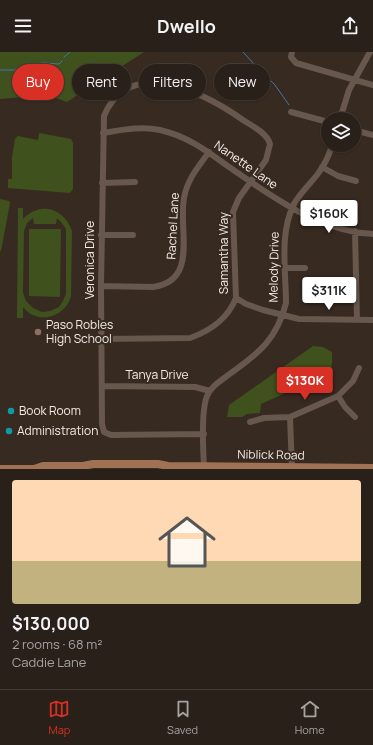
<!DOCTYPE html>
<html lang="en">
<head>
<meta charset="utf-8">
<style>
  :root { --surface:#292019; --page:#352d26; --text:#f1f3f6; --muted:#a5a3a2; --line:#453e38; --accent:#d93025 }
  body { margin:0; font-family:Manrope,sans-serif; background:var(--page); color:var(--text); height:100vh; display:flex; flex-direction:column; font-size:15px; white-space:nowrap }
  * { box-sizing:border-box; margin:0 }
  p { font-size:13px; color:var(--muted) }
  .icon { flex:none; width:22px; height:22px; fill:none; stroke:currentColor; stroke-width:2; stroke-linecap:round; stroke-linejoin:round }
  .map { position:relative; height:417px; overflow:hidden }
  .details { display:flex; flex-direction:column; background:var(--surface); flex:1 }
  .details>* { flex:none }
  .guide { position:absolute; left:12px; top:12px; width:349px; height:36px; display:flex; gap:8px }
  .fabs { position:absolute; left:321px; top:60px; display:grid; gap:8px }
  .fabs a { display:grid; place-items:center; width:40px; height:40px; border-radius:50%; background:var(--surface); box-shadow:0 1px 3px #0004,0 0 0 1px var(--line); font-size:20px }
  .price { position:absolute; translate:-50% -34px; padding:0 9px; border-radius:4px; background:#fff; color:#222; font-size:13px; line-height:26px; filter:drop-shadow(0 1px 2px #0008) }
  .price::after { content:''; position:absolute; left:50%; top:24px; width:12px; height:9px; margin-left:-6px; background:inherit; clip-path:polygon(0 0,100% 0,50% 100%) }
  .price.current { background:var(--accent); color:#fff }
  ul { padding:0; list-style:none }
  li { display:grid; align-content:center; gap:8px; height:212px; padding:0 12px }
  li+li { border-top:1px solid var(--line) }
  li span { display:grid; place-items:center; height:124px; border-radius:4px; color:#555 }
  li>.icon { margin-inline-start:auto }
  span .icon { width:72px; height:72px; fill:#fffc; stroke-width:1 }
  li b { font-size:17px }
  .chip { padding:0 14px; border-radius:18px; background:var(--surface); box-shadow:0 1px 3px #0004,0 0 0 1px var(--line); font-size:14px; line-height:36px }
  .chip.current { background:var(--accent); color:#fff }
  header { display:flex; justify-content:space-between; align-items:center; height:52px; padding:0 12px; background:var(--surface); font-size:18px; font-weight:700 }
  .dock { display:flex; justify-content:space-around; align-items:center; height:56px; border-top:1px solid var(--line); background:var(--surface); font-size:11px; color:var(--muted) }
  .dock a { display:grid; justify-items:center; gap:2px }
  .dock .current { color:var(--accent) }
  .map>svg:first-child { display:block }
  .green { fill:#3f511c; fill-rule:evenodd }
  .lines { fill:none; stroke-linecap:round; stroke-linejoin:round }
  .stream { stroke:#4675a7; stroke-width:1 }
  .minor { stroke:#67574d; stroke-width:6 }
  .major { stroke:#a17154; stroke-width:8 }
  .education-dot { fill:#8d6e63; stroke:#372a21; stroke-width:1.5 }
  .culture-dot { fill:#0f9aa8; stroke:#372a21; stroke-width:1.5 }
  .labels { text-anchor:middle; stroke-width:4; stroke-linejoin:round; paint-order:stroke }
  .street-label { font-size:12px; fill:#f4ebe5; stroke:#372a21 }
  .poi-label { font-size:12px; fill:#f4ebe5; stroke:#372a21; text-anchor:start }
</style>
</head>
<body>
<header><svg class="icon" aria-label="menu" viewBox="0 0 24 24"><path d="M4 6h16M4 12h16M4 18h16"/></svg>Dwello<svg class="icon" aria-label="share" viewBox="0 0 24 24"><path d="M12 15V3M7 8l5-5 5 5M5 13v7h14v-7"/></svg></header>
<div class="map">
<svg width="373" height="417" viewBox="0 0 373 417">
  <rect width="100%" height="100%" fill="#372a21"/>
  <path class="green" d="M 0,0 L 144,0 L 67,50 L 47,43 L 0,47 Z
    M 39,81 L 71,87 L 73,91 L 73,137 L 70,141 L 8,136 L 8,127 L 12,127 L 12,105 L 15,87 L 18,84 L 38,88 Z
    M 0,147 L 9,149 L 10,151 L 1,199 L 0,199 Z
    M 18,156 L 23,156 L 23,167 C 40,149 64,156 72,179 L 71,244 C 67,260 49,270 33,263 C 29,262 26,258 23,255 L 23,266 L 17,266 ZM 33,166 L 34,172 L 56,172 L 57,166 L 61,170 L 66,177 L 66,242 L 63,249 L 59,255 L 50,259 L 42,260 L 33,256 L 26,249 L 23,241 L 24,179 L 27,171 Z
    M 29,177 L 61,177 L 60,245 L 29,244 Z
    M 313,294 L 323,295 L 332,300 L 332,311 L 331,319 L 310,330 L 261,352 L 260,361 L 247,362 L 242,365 L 227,365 L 229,353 Z"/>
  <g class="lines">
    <path class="stream" d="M 243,0 L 254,12 L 275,33 L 289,53
      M 64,5 L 70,0
      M 0,18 L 15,18 L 34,12 L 44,11 L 59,12 L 62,9"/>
    <path class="minor" d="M 292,0 L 291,5 L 296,11 L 373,33
      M 291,60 L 328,70
      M 340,67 L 349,38 L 370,0
      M 354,78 L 373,83
      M 103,81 C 122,78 141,74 160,78 C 187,84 207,99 229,115 C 273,145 318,179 373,182
      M 322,115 L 338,124 L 356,129
      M 102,131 L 135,130
      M 355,179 L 357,268
      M 101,183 L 133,183
      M 286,216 L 305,216
      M 101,234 L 153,235 C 199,229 178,178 184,146 C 187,128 198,115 209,100
      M 236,246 L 246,252 L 263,258 L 299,267 L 373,268
      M 102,287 L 190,286 C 210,279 228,266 236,246 L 233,160 L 239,146 L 266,108 L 270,92 C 267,81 252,74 243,68 C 206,42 130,2 104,64 L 101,234 L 102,372 L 104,380 L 111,383 L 204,382
      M 102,334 L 195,335 L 210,339
      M 338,344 L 345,355 L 355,365
      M 290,365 L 292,417
      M 250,370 L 264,366 L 290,365 L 338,344 L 353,329 L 359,316
      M 204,414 C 203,397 201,359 207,344 C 212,333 222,328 231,321 C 259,301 277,287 286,251 C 286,220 279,181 294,152 C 300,141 309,133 317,123 C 324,114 329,104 332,93"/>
    <path class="major" d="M 0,417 L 34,417 L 43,414 L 83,414 L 93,412 L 158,412 L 168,414 L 373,416"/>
  </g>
  <circle class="education-dot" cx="38" cy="280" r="4"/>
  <g class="culture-dot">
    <circle cx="11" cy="359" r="4"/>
    <circle cx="9" cy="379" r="4"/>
  </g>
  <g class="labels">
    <g class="street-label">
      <text transform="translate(246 113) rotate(35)" y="4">Nanette Lane</text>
      <text transform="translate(173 174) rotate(-87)" y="4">Rachel Lane</text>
      <text transform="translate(224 201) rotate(-90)" y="4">Samantha Way</text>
      <text transform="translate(90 208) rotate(-90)" y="4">Veronica Drive</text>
      <text transform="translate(274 215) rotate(-89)" y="4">Melody Drive</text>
      <text x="157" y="327">Tanya Drive</text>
      <text transform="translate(271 403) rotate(1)" y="4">Niblick Road</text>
    </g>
    <g class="poi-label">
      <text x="46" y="277">Paso Robles<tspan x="46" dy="14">High School</tspan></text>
      <text x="19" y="363">Book Room</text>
      <text x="17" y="383">Administration</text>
    </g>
  </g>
</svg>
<div class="fabs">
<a><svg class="icon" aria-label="layers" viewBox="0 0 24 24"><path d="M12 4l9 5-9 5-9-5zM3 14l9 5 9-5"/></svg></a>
</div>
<b class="price" style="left:329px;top:182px">$160K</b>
<b class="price" style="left:329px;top:259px">$311K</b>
<b class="price current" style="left:305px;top:349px">$130K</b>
<div class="guide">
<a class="chip current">Buy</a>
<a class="chip">Rent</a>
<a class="chip">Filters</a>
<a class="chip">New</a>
</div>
</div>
<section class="details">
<ul>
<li><span style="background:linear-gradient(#ffd9b3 65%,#c2b280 0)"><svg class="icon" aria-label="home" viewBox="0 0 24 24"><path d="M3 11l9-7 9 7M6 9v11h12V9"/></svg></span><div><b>$130,000</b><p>2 rooms · 68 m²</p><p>Caddie Lane</p></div></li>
</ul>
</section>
<nav class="dock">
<a class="current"><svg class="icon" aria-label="map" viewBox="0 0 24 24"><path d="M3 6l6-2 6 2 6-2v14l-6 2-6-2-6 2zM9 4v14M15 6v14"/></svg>Map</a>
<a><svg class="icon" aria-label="saved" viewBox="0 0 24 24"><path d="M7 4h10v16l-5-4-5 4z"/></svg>Saved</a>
<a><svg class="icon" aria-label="home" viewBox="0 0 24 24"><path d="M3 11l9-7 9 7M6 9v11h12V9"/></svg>Home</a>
</nav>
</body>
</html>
